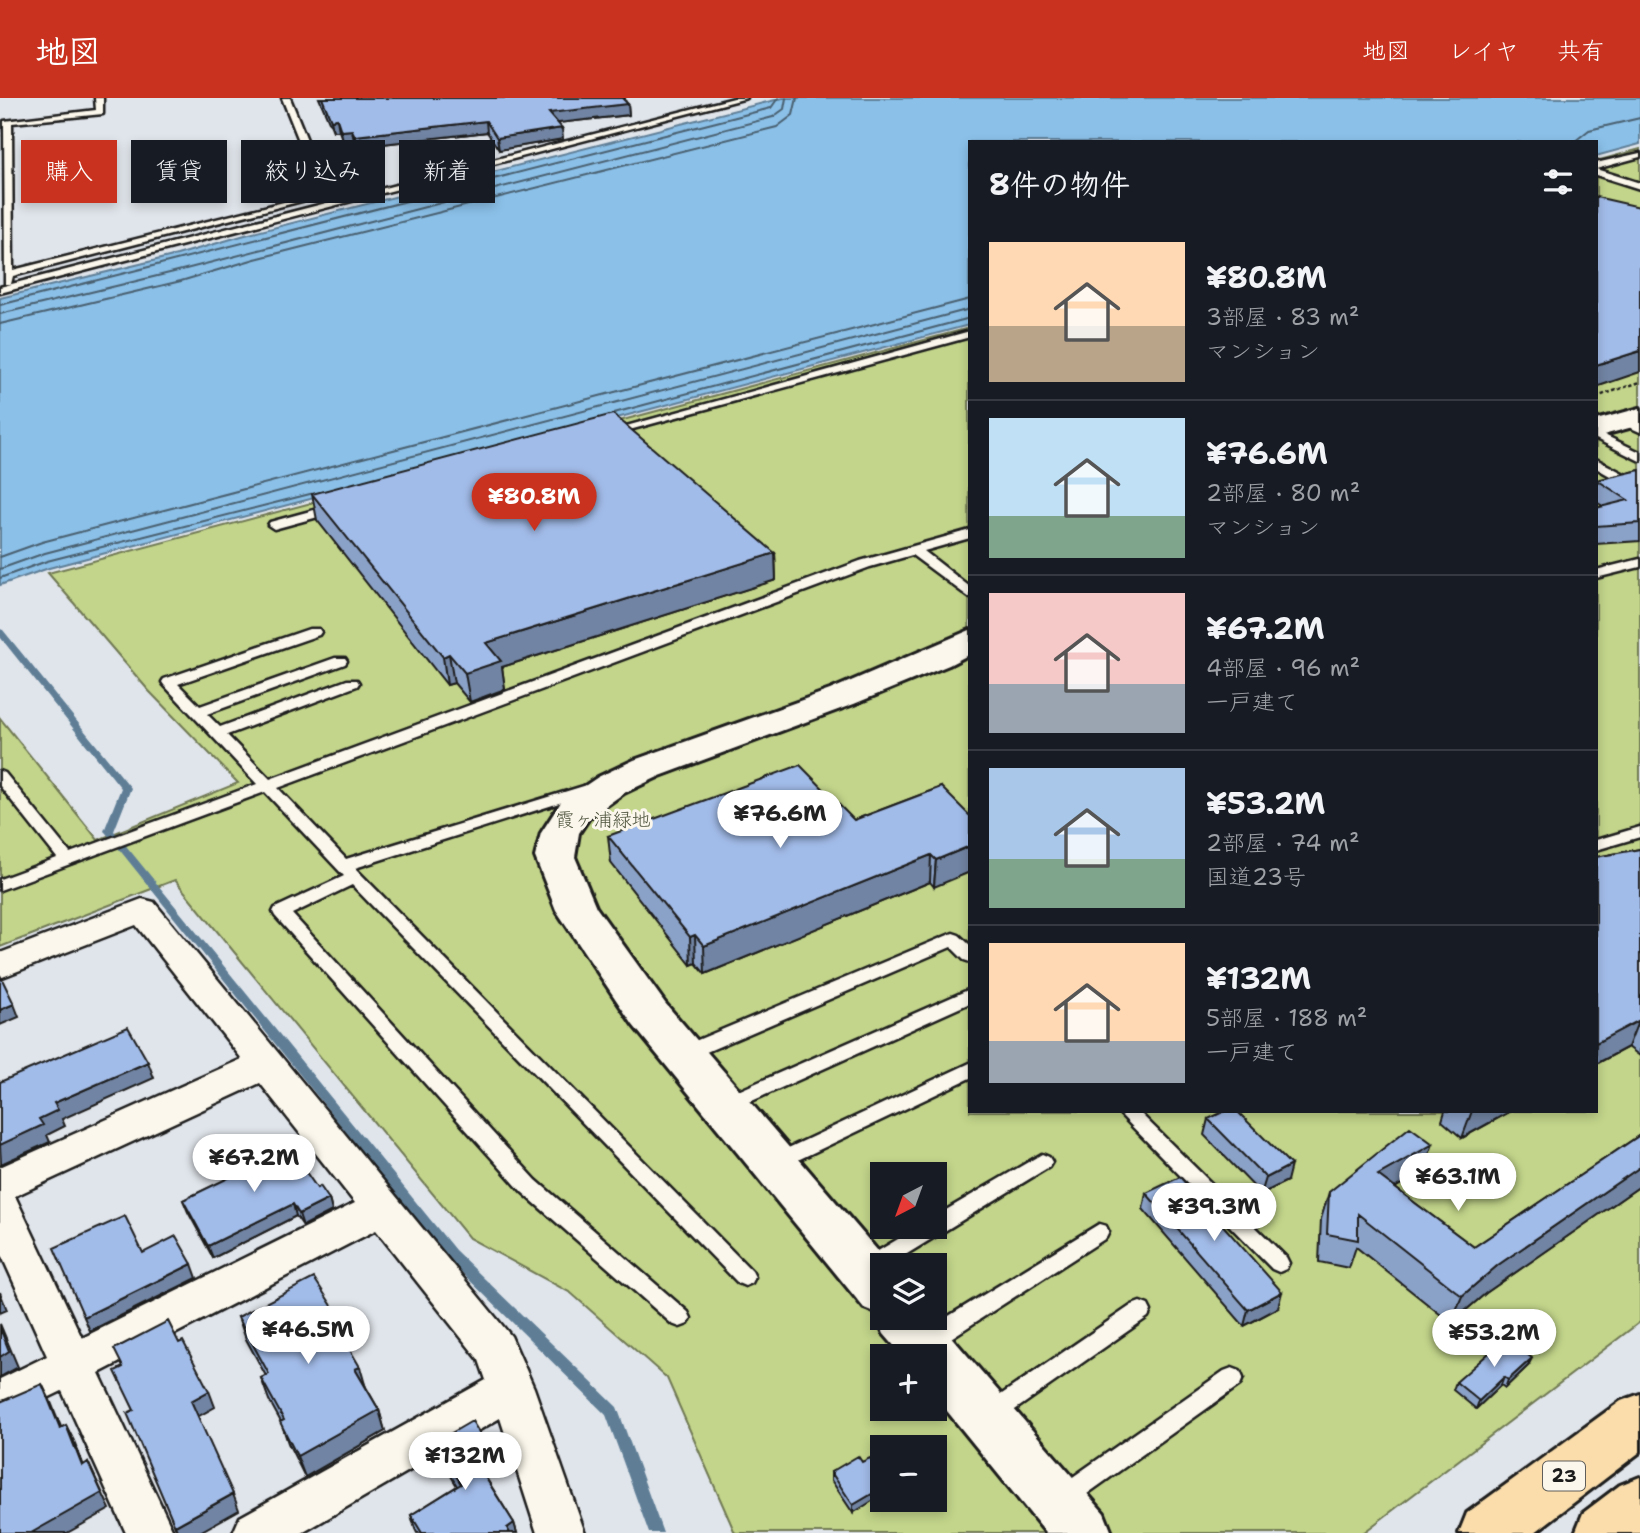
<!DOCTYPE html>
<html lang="ja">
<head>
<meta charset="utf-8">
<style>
  :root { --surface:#171b24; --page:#242831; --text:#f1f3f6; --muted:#9ea1a6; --line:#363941; --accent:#c8321e }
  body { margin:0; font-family:"Shantell Sans","Klee One",sans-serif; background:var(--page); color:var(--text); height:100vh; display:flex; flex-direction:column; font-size:26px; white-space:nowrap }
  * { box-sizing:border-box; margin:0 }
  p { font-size:23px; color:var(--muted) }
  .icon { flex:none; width:38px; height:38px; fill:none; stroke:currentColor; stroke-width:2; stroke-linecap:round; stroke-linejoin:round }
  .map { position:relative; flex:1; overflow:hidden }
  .sheet { position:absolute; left:968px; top:42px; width:630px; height:973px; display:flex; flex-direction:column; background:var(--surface); border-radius:0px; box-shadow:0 4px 10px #0003 }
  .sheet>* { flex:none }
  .guide { position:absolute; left:21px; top:42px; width:665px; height:63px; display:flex; gap:14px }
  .needle { width:46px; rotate:221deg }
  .buttons { position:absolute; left:870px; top:1064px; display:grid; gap:14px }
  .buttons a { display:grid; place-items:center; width:77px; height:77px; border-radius:0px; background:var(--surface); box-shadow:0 4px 10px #0003; font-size:35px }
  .price { position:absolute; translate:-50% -60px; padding:0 16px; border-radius:24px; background:#fff; color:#222; font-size:23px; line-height:46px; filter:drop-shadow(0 2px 4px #0008) }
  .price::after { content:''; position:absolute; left:50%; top:42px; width:21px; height:16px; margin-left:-10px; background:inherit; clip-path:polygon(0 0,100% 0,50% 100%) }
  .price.on { background:var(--accent); color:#fff }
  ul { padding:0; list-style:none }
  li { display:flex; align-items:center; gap:21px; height:175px; padding:0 21px }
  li+li { border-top:2px solid var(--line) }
  li span { display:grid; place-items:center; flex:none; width:196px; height:140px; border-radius:0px; color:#555 }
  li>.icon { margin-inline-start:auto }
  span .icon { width:84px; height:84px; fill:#fffc; stroke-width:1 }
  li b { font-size:30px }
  h2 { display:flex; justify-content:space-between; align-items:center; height:84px; padding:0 21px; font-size:30px }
  .tag { padding:0 24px; border-radius:0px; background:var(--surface); box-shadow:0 4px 10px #0003; font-size:24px; line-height:63px }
  .tag.on { background:var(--accent); color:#fff }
  header { display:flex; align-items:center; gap:42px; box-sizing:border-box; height:98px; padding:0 35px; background:var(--accent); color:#fff }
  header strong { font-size:33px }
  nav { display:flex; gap:38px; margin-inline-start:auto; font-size:24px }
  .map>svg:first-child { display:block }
  .green { fill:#c2d58a; stroke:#6f7853; stroke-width:2; fill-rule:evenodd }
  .water { fill:#8bc0e8; stroke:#5f7e96; stroke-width:2 }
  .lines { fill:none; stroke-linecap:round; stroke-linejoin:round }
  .shore { stroke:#485e6e; stroke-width:2 }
  .stream { fill:#5f7e96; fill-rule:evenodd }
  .lane-casing { stroke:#1c1c1c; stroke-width:5 }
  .street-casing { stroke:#1c1c1c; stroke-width:5 }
  .secondary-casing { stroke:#1c1c1c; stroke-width:6 }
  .highway-casing { stroke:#1c1c1c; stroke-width:6 }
  .path { stroke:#1c1c1c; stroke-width:2.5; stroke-dasharray:3.5 2.5; stroke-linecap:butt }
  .lane { fill:#fbf7ec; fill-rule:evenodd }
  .street { fill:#fbf7ec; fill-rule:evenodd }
  .secondary { fill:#fbf7ec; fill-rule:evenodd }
  .highway { fill:#faddab; fill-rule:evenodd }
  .wall { fill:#8ba2c8; stroke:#1c1c1c; stroke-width:2 }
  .shaded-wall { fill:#7184a3; stroke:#1c1c1c; stroke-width:2 }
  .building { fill:#a2bce9; stroke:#1c1c1c; stroke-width:2 }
  .labels { text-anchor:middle; stroke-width:6; stroke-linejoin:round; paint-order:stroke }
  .shield { fill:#fbf7ec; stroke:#5f5e5a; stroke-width:2 }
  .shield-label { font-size:18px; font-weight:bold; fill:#1c1c1c }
  .park-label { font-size:19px; fill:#4e543d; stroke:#fbf7ec }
</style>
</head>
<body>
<header>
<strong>地図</strong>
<nav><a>地図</a><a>レイヤ</a><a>共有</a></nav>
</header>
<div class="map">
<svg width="1640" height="1435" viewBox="0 0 1640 1435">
  <rect width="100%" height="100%" fill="#e0e5eb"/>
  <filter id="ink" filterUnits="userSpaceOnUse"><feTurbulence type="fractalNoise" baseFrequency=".0143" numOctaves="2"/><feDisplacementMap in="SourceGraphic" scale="14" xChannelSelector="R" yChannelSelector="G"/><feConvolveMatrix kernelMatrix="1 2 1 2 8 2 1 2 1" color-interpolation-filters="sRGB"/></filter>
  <g filter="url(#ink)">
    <path class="green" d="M 1640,51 L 1640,1224 L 1363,1435 L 735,1435 L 667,1280 L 571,1195 L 469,1140 L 175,782 L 0,849 L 0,620 L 98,742 L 238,685 L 149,593 L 48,475 L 969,230 L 970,1013 L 1596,1013 L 1596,63 ZM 882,1076 L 934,1076 L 934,1129 L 882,1129 ZM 882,1167 L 934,1167 L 934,1220 L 882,1220 ZM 882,1258 L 934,1258 L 934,1311 L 882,1311 ZM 882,1349 L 934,1349 L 934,1402 L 882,1402 Z"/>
    <path class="water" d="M 783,0 L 1640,0 L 1640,46 L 1596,58 L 1596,44 L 970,44 L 969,227 L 49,470 L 0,487 L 0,200 L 177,157 L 245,137 Z"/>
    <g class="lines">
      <path class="shore" d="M 1574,44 L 1589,32 L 1640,20
        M 0,207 L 771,10 L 778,0
        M 0,216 L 178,173 L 773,19 L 784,11 L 786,0
        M 0,226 L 181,183 L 255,161 L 777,29 L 793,17 L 797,0
        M 614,315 L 970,220
        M 0,459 L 42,444 L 970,201
        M 0,471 L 45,455 L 970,211
        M 0,480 L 47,463 L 310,396"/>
      <path class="stream" d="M 0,531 L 3,532 L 131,690 L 114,733 L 455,1152 L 617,1309 L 663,1435 L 649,1435 L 606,1317 L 447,1160 L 106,735 L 104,733 L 121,690 L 0,539 Z"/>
      <g class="lane-casing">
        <path id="lane" d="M 95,0 L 103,0 L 103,16 L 12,25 L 13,172 L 320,95 L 282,0 L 290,0 L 329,96 L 13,178 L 11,186 L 5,186 L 4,23 L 96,12 Z
          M 734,0 L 747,0 L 0,195 L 0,189 Z
          M 1640,55 L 1640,59 L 1596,71 L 1596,65 Z
          M 1596,71 L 1640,85 L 1640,91 L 1596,77 Z
          M 970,233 L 970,239 L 611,337 L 601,335 Z
          M 1624,320 L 1640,327 L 1640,334 L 1620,325 L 1620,321 Z
          M 1596,333 L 1640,354 L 1640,363 L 1596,341 Z
          M 1596,361 L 1634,381 L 1636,384 L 1634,387 L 1626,387 L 1596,370 Z
          M 336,406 L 342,410 L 340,413 L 274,431 L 268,427 L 270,424 Z
          M 970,432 L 970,440 L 924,453 L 970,489 L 970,500 L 912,457 L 870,469 L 278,690 L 346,761 L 587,687 L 597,687 L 600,690 L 597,693 L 355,770 L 752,1173 L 755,1179 L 752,1185 L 745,1188 L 738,1185 L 352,787 L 292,816 L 536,1082 L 688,1214 L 691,1220 L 688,1226 L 680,1229 L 672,1226 L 522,1094 L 275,818 L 273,814 L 275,810 L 344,778 L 265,694 L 0,792 L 0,781 L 57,760 L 0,688 L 0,673 L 5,675 L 70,755 L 257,686 L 164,587 L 162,584 L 164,581 L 309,531 L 319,531 L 321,534 L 319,537 L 178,586 L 200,608 L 335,560 L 345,560 L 347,563 L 345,566 L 207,616 L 220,629 L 347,582 L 357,582 L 359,585 L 357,588 L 227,637 L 270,681 L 860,463 Z
          M 1640,461 L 1640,469 L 1596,480 L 1596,472 Z
          M 1640,729 L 1640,739 L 1596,752 L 1596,742 Z
          M 953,835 L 959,837 L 970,847 L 970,864 L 964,862 L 951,849 L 690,961 L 683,963 L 676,961 L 674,956 L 676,951 Z
          M 970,891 L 970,905 L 734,1011 L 727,1013 L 720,1011 L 717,1006 L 720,1001 Z
          M 970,965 L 970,980 L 783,1069 L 776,1072 L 769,1069 L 766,1064 L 769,1059 Z
          M 1117,1013 L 1138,1013 L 1286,1159 L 1289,1165 L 1286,1171 L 1279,1174 L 1272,1171 Z
          M 1042,1056 L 1049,1059 L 1052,1064 L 1049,1069 L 889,1167 L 882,1167 L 882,1171 C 873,1177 868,1181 858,1177 L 855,1171 L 858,1165 L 918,1129 L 934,1129 L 934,1119 Z
          M 1099,1126 L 1106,1128 L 1109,1134 L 1106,1140 L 937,1249 L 929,1251 L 921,1249 L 918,1242 L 921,1235 Z
          M 1140,1204 L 1148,1207 L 1151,1213 L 1148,1219 L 999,1323 L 991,1326 L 983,1323 L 980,1316 L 983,1309 L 1132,1207 Z
          M 1232,1270 L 1240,1273 L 1243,1280 L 1240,1287 L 1073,1406 L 1065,1409 L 1057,1406 L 1053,1398 L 1057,1390 L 1224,1273 Z"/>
      </g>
      <g class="street-casing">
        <path id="street" d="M 142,801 L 154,804 L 511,1238 L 534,1290 L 585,1435 L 537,1435 L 500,1320 L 302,1435 L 233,1435 L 240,1419 L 486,1282 L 479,1262 L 376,1132 L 99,1275 L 174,1435 L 126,1435 L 62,1293 L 0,1323 L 0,1281 L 47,1258 L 0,1154 L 0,1069 L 242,961 L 136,827 L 0,880 L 0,855 ZM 260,985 L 355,1105 L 82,1240 L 15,1098 Z"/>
      </g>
      <g class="secondary-casing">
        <path id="secondary" d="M 1640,310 L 1640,327 L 1596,339 L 1596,322 Z
          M 970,532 L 970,556 L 949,567 L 854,606 L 660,678 L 624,695 L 589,720 L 579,735 L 575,759 L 596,809 L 665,905 L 890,1167 L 882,1167 L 882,1220 L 934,1219 L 1104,1415 L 1112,1435 L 1046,1435 L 934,1297 L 934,1258 L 903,1258 L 884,1236 L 877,1220 L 879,1216 L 864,1210 L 633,927 L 556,812 L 535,759 L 541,735 L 561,704 L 598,679 L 634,662 L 830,592 Z"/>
      </g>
      <g class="highway-casing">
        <path id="highway" d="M 1640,1296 L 1640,1354 L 1534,1435 L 1459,1435 L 1467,1415 L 1621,1303 Z
          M 1640,1379 L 1640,1435 L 1575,1435 L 1583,1415 L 1620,1387 Z"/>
      </g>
      <path class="path" d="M 1596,299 L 1640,284"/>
      <use href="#lane" class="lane"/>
      <use href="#street" class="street"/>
      <use href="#secondary" class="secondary"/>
      <use href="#highway" class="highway"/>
    </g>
    <path class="wall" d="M 319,0 L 625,0 L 625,4 L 628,6 L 629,17 L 557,25 L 563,41 L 499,52 L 487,34 L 357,49 L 354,43 L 343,44 L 339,33 L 333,33 Z
      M 1640,372 L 1640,443 L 1596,446 L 1596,410 L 1603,408 L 1596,404 L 1597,382 Z
      M 312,396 L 775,455 L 776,482 L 502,569 L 505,591 L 470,604 L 454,585 L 447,587 L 317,422 Z
      M 941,689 L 934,789 L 930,784 L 705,876 L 696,865 L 691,867 L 611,765 L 608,738 L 854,722 Z
      M 1640,751 L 1640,958 L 1628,949 L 1596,966 L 1596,759 Z
      M 1445,1013 L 1511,1013 L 1462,1040 L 1442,1023 Z
      M 1208,1021 L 1287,1083 L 1261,1096 L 1204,1037 Z
      M 1640,1037 L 1640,1088 L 1486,1195 L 1451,1225 L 1356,1149 L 1349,1170 L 1319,1164 L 1321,1121 L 1329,1094 L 1423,1073 L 1395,1090 L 1474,1149 Z
      M 251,1057 L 317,1090 L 329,1101 L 332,1113 L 303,1128 L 296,1118 L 213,1160 L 188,1114 L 183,1102 L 255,1068 Z
      M 1146,1095 L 1278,1210 L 1244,1228 L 1143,1111 Z
      M 338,1217 L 344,1239 L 343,1240 L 366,1289 L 379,1312 L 385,1333 L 305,1379 L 288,1345 L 281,1324 L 269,1302 L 261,1280 L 266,1278 L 246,1241 L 238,1219 Z
      M 1528,1268 L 1505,1290 L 1501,1287 L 1476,1311 L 1453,1292 L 1456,1284 Z
      M 436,1344 L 491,1363 L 480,1370 L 514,1425 L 517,1435 L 417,1435 L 415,1431 L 411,1417 L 457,1388 L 439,1358 Z
      M 862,1364 L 853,1415 L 831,1382 L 831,1374 Z"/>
    <path class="shaded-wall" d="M 620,0 L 625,0 L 626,6 L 628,6 L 629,17 L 550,26 L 549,15 Z
      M 337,21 L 339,33 L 333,33 L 331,22 Z
      M 486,23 L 487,34 L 357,49 L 355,38 Z
      M 562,30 L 563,41 L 499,52 L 497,40 Z
      M 352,32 L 354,43 L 343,44 L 341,33 Z
      M 1640,253 L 1640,274 L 1596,289 L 1596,267 Z
      M 775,455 L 776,482 L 502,569 L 505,591 L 470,604 L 465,575 L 486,545 Z
      M 449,556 L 454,585 L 447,587 L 443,559 Z
      M 970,748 L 970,774 L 934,789 L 936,762 Z
      M 931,757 L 930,784 L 705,876 L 704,848 Z
      M 695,837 L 696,865 L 691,867 L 690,839 Z
      M 14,906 L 19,919 L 0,927 L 0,912 Z
      M 1639,921 L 1628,949 L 1596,966 L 1596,945 Z
      M 148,964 L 154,980 L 62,1021 L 65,1028 L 47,1037 L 50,1044 L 1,1066 L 0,1047 L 39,1021 L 54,1005 Z
      M 1472,1013 L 1511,1013 L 1462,1040 Z
      M 1433,1046 L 1423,1073 L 1369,1105 L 1378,1077 Z
      M 1291,1067 L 1287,1083 L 1261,1096 L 1266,1080 Z
      M 1640,1069 L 1640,1088 L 1486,1195 L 1451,1225 L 1462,1198 L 1498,1167 Z
      M 329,1101 L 332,1113 L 303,1128 L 299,1116 Z
      M 293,1106 L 296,1118 L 213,1160 L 208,1148 Z
      M 192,1166 L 197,1180 L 90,1233 L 84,1219 Z
      M 0,1194 L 7,1212 L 0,1215 Z
      M 1282,1194 L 1278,1210 L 1244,1228 L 1248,1212 Z
      M 338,1217 L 344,1239 L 338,1242 L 332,1221 Z
      M 0,1226 L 18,1269 L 0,1279 Z
      M 1532,1260 L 1528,1268 L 1505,1290 L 1508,1282 Z
      M 360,1269 L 366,1290 L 355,1271 Z
      M 1504,1279 L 1501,1287 L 1476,1311 L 1479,1303 Z
      M 42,1286 L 50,1302 L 68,1346 L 60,1330 Z
      M 209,1293 L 215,1309 L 197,1319 L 191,1303 Z
      M 379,1312 L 385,1333 L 305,1379 L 297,1358 Z
      M 66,1327 L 74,1343 L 90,1383 L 82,1368 Z
      M 488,1349 L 491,1363 L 476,1372 L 472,1358 Z
      M 88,1364 L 110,1411 L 67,1435 L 31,1435 Z
      M 882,1390 L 882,1397 L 853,1415 L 853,1407 Z
      M 233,1396 L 239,1412 L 198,1435 L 178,1435 L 175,1428 Z
      M 514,1425 L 517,1435 L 508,1435 L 507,1430 Z"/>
    <path class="building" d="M 322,0 L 622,0 L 628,6 L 549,15 L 562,30 L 497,40 L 486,23 L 355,38 L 352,32 L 341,33 L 337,21 L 331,22 Z
      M 1596,99 L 1640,109 L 1640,253 L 1596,267 Z
      M 613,316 L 775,455 L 486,545 L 501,563 L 465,575 L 449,556 L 443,559 L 312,396 Z
      M 1640,372 L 1640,425 L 1596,428 L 1596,410 L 1628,402 L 1597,382 Z
      M 800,667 L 854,722 L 941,689 L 970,718 L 970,748 L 936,762 L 931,757 L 704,848 L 695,837 L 690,839 L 608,738 Z
      M 1640,751 L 1640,922 L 1596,945 L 1596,759 Z
      M 0,877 L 14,906 L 0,912 Z
      M 128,929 L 148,964 L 54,1005 L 58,1012 L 39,1021 L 43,1027 L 0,1047 L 0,984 Z
      M 1225,1013 L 1237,1013 L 1291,1067 L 1266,1080 L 1208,1021 Z
      M 1410,1029 L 1433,1046 L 1378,1077 L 1474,1149 L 1640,1037 L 1640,1069 L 1498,1167 L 1462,1198 L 1358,1116 L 1358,1142 L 1327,1136 L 1329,1094 Z
      M 283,1041 L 317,1090 L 320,1088 L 329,1101 L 299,1116 L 293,1106 L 208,1148 L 183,1102 L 257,1066 L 251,1057 Z
      M 1180,1079 L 1282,1194 L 1248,1212 L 1146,1095 Z
      M 125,1118 L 143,1155 L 176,1138 L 192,1166 L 84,1219 L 54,1150 Z
      M 314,1180 L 338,1217 L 332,1221 L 360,1269 L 355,1271 L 379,1312 L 297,1358 L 280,1324 L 284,1322 L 261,1280 L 269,1276 L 238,1219 Z
      M 168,1223 L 179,1245 L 183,1243 L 209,1293 L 191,1303 L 233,1396 L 175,1428 L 127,1315 L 134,1312 L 115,1273 L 123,1269 L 114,1251 Z
      M 0,1230 L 9,1253 L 0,1259 Z
      M 1506,1240 L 1532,1260 L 1508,1282 L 1504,1279 L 1479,1303 L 1456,1284 Z
      M 42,1286 L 60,1330 L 66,1327 L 82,1368 L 88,1364 L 102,1395 L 31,1435 L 0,1435 L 0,1304 Z
      M 472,1323 L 488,1349 L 472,1358 L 514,1425 L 507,1430 L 510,1435 L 422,1435 L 411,1417 L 461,1386 L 436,1344 Z
      M 858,1358 L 862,1364 L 870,1360 L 882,1378 L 882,1390 L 853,1407 L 831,1374 Z"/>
  </g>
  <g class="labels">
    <rect class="shield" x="1543" y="1363.5" width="42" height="29" rx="5"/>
    <g class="shield-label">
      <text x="1564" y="1384">23</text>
    </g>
    <g class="park-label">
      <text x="603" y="728">霞ヶ浦緑地</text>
    </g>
  </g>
</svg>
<div class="buttons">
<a><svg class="needle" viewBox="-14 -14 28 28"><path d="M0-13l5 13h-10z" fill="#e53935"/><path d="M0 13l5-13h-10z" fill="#9ea1a6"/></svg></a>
<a><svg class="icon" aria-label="layers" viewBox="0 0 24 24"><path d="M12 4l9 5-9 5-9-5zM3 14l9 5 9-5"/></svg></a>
<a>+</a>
<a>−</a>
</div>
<b class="price on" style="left:534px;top:435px">¥80.8M</b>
<b class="price" style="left:780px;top:752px">¥76.6M</b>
<b class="price" style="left:254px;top:1096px">¥67.2M</b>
<b class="price" style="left:1458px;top:1115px">¥63.1M</b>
<b class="price" style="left:1214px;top:1145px">¥39.3M</b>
<b class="price" style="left:308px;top:1268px">¥46.5M</b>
<b class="price" style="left:1494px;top:1271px">¥53.2M</b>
<b class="price" style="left:465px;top:1394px">¥132M</b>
<div class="guide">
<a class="tag on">購入</a>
<a class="tag">賃貸</a>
<a class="tag">絞り込み</a>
<a class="tag">新着</a>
</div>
<section class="sheet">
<h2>8件の物件<svg class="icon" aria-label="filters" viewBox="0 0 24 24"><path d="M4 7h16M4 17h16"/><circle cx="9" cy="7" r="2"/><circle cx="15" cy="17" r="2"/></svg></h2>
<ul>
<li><span style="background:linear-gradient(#ffd9b3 60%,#b9a48a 0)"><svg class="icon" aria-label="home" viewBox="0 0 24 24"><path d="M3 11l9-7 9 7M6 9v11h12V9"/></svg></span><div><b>¥80.8M</b><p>3部屋 · 83 m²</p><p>マンション</p></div></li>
<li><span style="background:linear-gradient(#bfe0f5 70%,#7fa58c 0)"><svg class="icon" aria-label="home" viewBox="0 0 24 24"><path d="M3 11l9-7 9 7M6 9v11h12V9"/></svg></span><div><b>¥76.6M</b><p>2部屋 · 80 m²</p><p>マンション</p></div></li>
<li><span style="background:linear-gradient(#f6c9c9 65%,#9aa5b1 0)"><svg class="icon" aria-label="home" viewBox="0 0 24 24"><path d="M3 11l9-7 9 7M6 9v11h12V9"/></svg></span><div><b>¥67.2M</b><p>4部屋 · 96 m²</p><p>一戸建て</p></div></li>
<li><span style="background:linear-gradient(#a9c7e8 65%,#7fa58c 0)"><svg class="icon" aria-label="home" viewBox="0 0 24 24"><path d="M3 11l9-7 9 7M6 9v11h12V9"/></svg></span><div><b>¥53.2M</b><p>2部屋 · 74 m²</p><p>国道23号</p></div></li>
<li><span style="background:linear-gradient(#ffd9b3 70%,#9aa5b1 0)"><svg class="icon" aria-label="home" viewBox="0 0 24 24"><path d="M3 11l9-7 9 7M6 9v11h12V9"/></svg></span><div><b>¥132M</b><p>5部屋 · 188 m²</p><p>一戸建て</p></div></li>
</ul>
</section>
</div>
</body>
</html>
